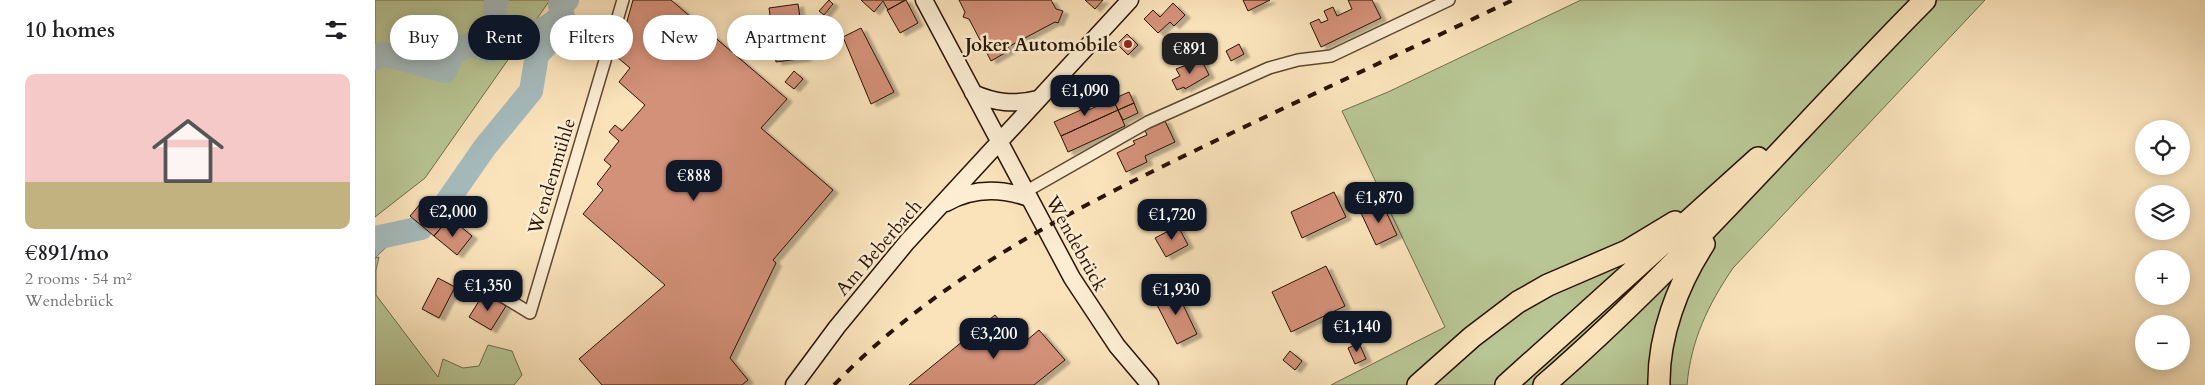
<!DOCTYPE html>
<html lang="en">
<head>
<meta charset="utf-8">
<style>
  :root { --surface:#fff; --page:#f6f6f6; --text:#202124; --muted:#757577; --line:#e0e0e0; --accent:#111827 }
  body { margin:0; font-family:Cardo,serif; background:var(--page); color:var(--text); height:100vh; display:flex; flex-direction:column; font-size:19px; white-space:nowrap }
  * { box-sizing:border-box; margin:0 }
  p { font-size:16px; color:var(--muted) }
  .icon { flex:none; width:28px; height:28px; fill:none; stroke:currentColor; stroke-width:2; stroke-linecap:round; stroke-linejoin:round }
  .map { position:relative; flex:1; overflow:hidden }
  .side { display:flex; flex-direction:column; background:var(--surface); width:375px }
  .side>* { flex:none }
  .guide { position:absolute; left:15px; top:15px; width:475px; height:45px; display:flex; gap:10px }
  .controls { position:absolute; left:1760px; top:120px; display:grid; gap:10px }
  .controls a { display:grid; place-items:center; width:55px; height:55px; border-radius:50%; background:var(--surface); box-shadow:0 2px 12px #0003; font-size:25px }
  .price { position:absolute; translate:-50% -42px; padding:0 11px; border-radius:10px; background:var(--accent); color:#fff; font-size:16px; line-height:32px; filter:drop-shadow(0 1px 2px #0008) }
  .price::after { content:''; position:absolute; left:50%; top:30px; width:15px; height:11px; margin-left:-8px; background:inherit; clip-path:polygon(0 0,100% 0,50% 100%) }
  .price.current { background:#222; color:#fff }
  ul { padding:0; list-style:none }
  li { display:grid; align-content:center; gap:10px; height:265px; padding:0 25px }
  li+li { border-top:1px solid var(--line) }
  li span { display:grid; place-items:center; height:155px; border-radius:10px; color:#555 }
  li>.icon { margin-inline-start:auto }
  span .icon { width:90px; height:90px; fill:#fffc; stroke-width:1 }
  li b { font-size:21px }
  h2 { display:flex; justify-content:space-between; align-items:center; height:60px; padding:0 25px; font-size:21px }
  .chip { padding:0 18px; border-radius:22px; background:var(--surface); box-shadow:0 2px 12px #0003; font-size:18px; line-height:45px }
  .chip.current { background:var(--accent); color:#fff }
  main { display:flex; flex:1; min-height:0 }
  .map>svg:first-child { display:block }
  .green { fill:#b8c594; stroke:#706c4c }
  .water { fill:#a5bbbd; stroke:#737873 }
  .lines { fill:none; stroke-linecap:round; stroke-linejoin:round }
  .river { stroke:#a5bbbd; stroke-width:24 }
  .building { fill:#d4917a; stroke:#291303; filter:url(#shadow) }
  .street-casing { stroke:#5d4731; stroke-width:14 }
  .secondary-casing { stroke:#291303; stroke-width:19 }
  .highway-casing { stroke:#291303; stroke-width:24 }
  .street { stroke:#fcedd3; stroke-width:11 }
  .secondary { stroke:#fcedd3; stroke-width:16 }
  .highway { stroke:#fae3bb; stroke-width:21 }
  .rail { stroke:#291303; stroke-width:4; stroke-dasharray:9 9; stroke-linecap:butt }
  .poi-dot { fill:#8f2418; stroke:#fcedd3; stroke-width:2 }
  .labels { text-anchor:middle; stroke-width:5; stroke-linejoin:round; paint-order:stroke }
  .poi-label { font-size:19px; font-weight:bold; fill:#291303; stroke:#fcedd3; text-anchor:end }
  .street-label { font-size:19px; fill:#291303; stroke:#fcedd3 }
</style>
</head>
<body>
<main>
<section class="side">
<h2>10 homes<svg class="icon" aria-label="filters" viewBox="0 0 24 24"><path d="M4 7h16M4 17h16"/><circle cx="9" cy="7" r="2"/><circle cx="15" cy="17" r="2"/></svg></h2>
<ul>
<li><span style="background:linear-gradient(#f6c9c9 70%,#c2b280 0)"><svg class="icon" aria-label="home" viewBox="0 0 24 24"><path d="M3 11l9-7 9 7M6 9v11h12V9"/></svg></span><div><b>€891/mo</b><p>2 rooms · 54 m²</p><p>Wendebrück</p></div></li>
</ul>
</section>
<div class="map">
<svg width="1830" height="385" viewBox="0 0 1830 385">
  <defs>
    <filter id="shadow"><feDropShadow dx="5.5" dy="3" stdDeviation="1" flood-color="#0004"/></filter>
  </defs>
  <rect width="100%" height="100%" fill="#fae3bb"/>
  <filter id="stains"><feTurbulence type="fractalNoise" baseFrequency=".004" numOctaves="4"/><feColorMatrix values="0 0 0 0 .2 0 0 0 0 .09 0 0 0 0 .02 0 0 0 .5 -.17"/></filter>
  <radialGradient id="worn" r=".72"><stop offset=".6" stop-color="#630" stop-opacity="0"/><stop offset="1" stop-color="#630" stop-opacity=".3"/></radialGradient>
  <path class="green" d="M 0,0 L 175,0 L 50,178 L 0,217 Z
    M 1206,0 L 1610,0 L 1358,268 C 1333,305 1316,340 1312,385 L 956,385 L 1070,327 L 967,111 L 1013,92 Z
    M 4,257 L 1,270 L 1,295 L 63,377 L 68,359 L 88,368 L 104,366 L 113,345 L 137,351 L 147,375 L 139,385 L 0,385 L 0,258 Z"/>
  <path class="water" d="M 0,233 L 25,234 L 0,258 Z"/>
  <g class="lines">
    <path class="river" d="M 125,42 C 147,33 172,34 187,14
      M 0,58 L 8,54 L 70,71 L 77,54 L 93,45 L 117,50 C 137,37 113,20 122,0
      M 69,206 L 110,147 L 156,91 L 162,55 L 190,25 L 185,5 L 192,0
      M 0,238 L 46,228"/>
  </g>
  <path class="building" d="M 258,0 L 296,0 L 412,99 L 386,128 L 458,190 L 398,260 L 401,263 L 355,358 L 373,380 L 367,385 L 227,385 L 204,359 L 290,285 L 208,214 L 228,190 L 222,184 L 236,166 L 229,160 L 244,141 L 234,132 L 240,125 L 247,131 L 270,105 L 244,82 L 255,68 L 242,57 Z
    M 454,0 L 458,4 L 449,15 L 444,11 Z
    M 486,0 L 530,0 L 513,10 L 508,1 L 499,12 Z
    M 531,0 L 543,23 L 525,33 L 512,10 Z
    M 584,0 L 676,0 L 681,9 L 688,11 L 683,23 L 680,22 L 633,47 L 635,50 L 616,61 L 594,19 L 588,17 L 590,12 Z
    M 710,0 L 728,0 L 720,9 Z
    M 868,0 L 895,0 L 873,11 Z
    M 973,0 L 997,0 L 1006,18 L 946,47 L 935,23 L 944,19 L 946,23 L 953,20 L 949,11 L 958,7 L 962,16 L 977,9 Z
    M 798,3 L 810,15 L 799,26 L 795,22 L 783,33 L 769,19 L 778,10 L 785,17 Z
    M 423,4 L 431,58 L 401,62 L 394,8 Z
    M 486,28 L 519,92 L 496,104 L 468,37 Z
    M 752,34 L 763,45 L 753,55 L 742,44 Z
    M 864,44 L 869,54 L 856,61 L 851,51 Z
    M 826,59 L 834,75 L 810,89 L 809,87 L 802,90 L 797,80 L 805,76 L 801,69 Z
    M 419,71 L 428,79 L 419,89 L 410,82 Z
    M 754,92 L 759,103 L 743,110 L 738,99 Z
    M 738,99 L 743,110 L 686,136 L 679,122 L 708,109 L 709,112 Z
    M 759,103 L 763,113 L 748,120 L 743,110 Z
    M 743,110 L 750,126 L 693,152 L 686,136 Z
    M 789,119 L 800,142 L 770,156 L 772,162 L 751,172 L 742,153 L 760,144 L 758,141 L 772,135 L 769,128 Z
    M 959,192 L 971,217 L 927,238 L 916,212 Z
    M 46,203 L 70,223 L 59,236 L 35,216 Z
    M 1007,203 L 1022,235 L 1001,245 L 986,213 Z
    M 70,223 L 80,232 L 85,226 L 97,236 L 82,255 L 59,236 Z
    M 803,226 L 813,245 L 791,257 L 780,238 Z
    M 951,266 L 970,306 L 916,332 L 897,292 Z
    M 63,278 L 80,287 L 64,318 L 47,309 Z
    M 800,288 L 822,334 L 802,344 L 779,299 Z
    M 109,293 L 131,306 L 116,330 L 94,317 Z
    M 620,315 L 645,346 L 664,330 L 690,360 L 659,385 L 534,385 Z
    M 984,343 L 991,359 L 980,364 L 973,348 Z
    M 915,351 L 927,361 L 920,370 L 908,360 Z"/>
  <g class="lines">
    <g class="street-casing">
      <path id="street" d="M 650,192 L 773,122 L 894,68 L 923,60 L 956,56 L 1074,0
        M 111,286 L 155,313 L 248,0"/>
    </g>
    <g class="secondary-casing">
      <path id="secondary" d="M 549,0 L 697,278 L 742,346 L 775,385
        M 598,93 C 620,103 639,105 663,99
        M 571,203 C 597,188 626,188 654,198
        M 419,385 L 462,327 L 532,242 L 755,0"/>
    </g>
    <g class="highway-casing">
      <path id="highway" d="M 1043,385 L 1097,337 L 1143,302 L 1173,285 L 1252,251 L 1300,222
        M 1131,385 L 1383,158
        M 1169,385 C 1306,266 1423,128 1550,0
        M 1284,385 C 1283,336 1303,284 1329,244"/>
    </g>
    <use href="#street" class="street"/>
    <use href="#secondary" class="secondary"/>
    <use href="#highway" class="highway"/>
    <path class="rail" d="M 459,385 C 566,274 705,206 842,140 C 940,93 1039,47 1138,0"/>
  </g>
  <circle class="poi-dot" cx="753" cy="44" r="5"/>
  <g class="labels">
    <g class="poi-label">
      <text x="743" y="51">Joker Automobile</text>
    </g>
    <g class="street-label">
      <text transform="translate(176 176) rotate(-73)" y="7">Wendenmühle</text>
      <text transform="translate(702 243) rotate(61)" y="7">Wendebrück</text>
      <text transform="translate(503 247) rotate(-49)" y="7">Am Beberbach</text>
    </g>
  </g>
  <rect width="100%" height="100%" filter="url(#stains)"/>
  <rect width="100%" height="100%" fill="url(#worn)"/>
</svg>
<div class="controls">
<a><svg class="icon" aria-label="locate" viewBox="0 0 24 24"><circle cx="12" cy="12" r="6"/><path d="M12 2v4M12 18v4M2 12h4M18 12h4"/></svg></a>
<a><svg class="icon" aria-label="layers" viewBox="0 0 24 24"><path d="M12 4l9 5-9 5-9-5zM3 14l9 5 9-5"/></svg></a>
<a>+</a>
<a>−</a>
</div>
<b class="price current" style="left:815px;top:75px">€891</b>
<b class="price" style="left:710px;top:117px">€1,090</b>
<b class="price" style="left:319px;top:202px">€888</b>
<b class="price" style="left:1004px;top:224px">€1,870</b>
<b class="price" style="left:78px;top:238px">€2,000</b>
<b class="price" style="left:797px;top:241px">€1,720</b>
<b class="price" style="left:113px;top:312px">€1,350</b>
<b class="price" style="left:801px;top:316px">€1,930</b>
<b class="price" style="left:982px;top:353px">€1,140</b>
<b class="price" style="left:619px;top:360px">€3,200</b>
<div class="guide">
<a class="chip">Buy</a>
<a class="chip current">Rent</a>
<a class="chip">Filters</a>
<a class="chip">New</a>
<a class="chip">Apartment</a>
</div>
</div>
</main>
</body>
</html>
